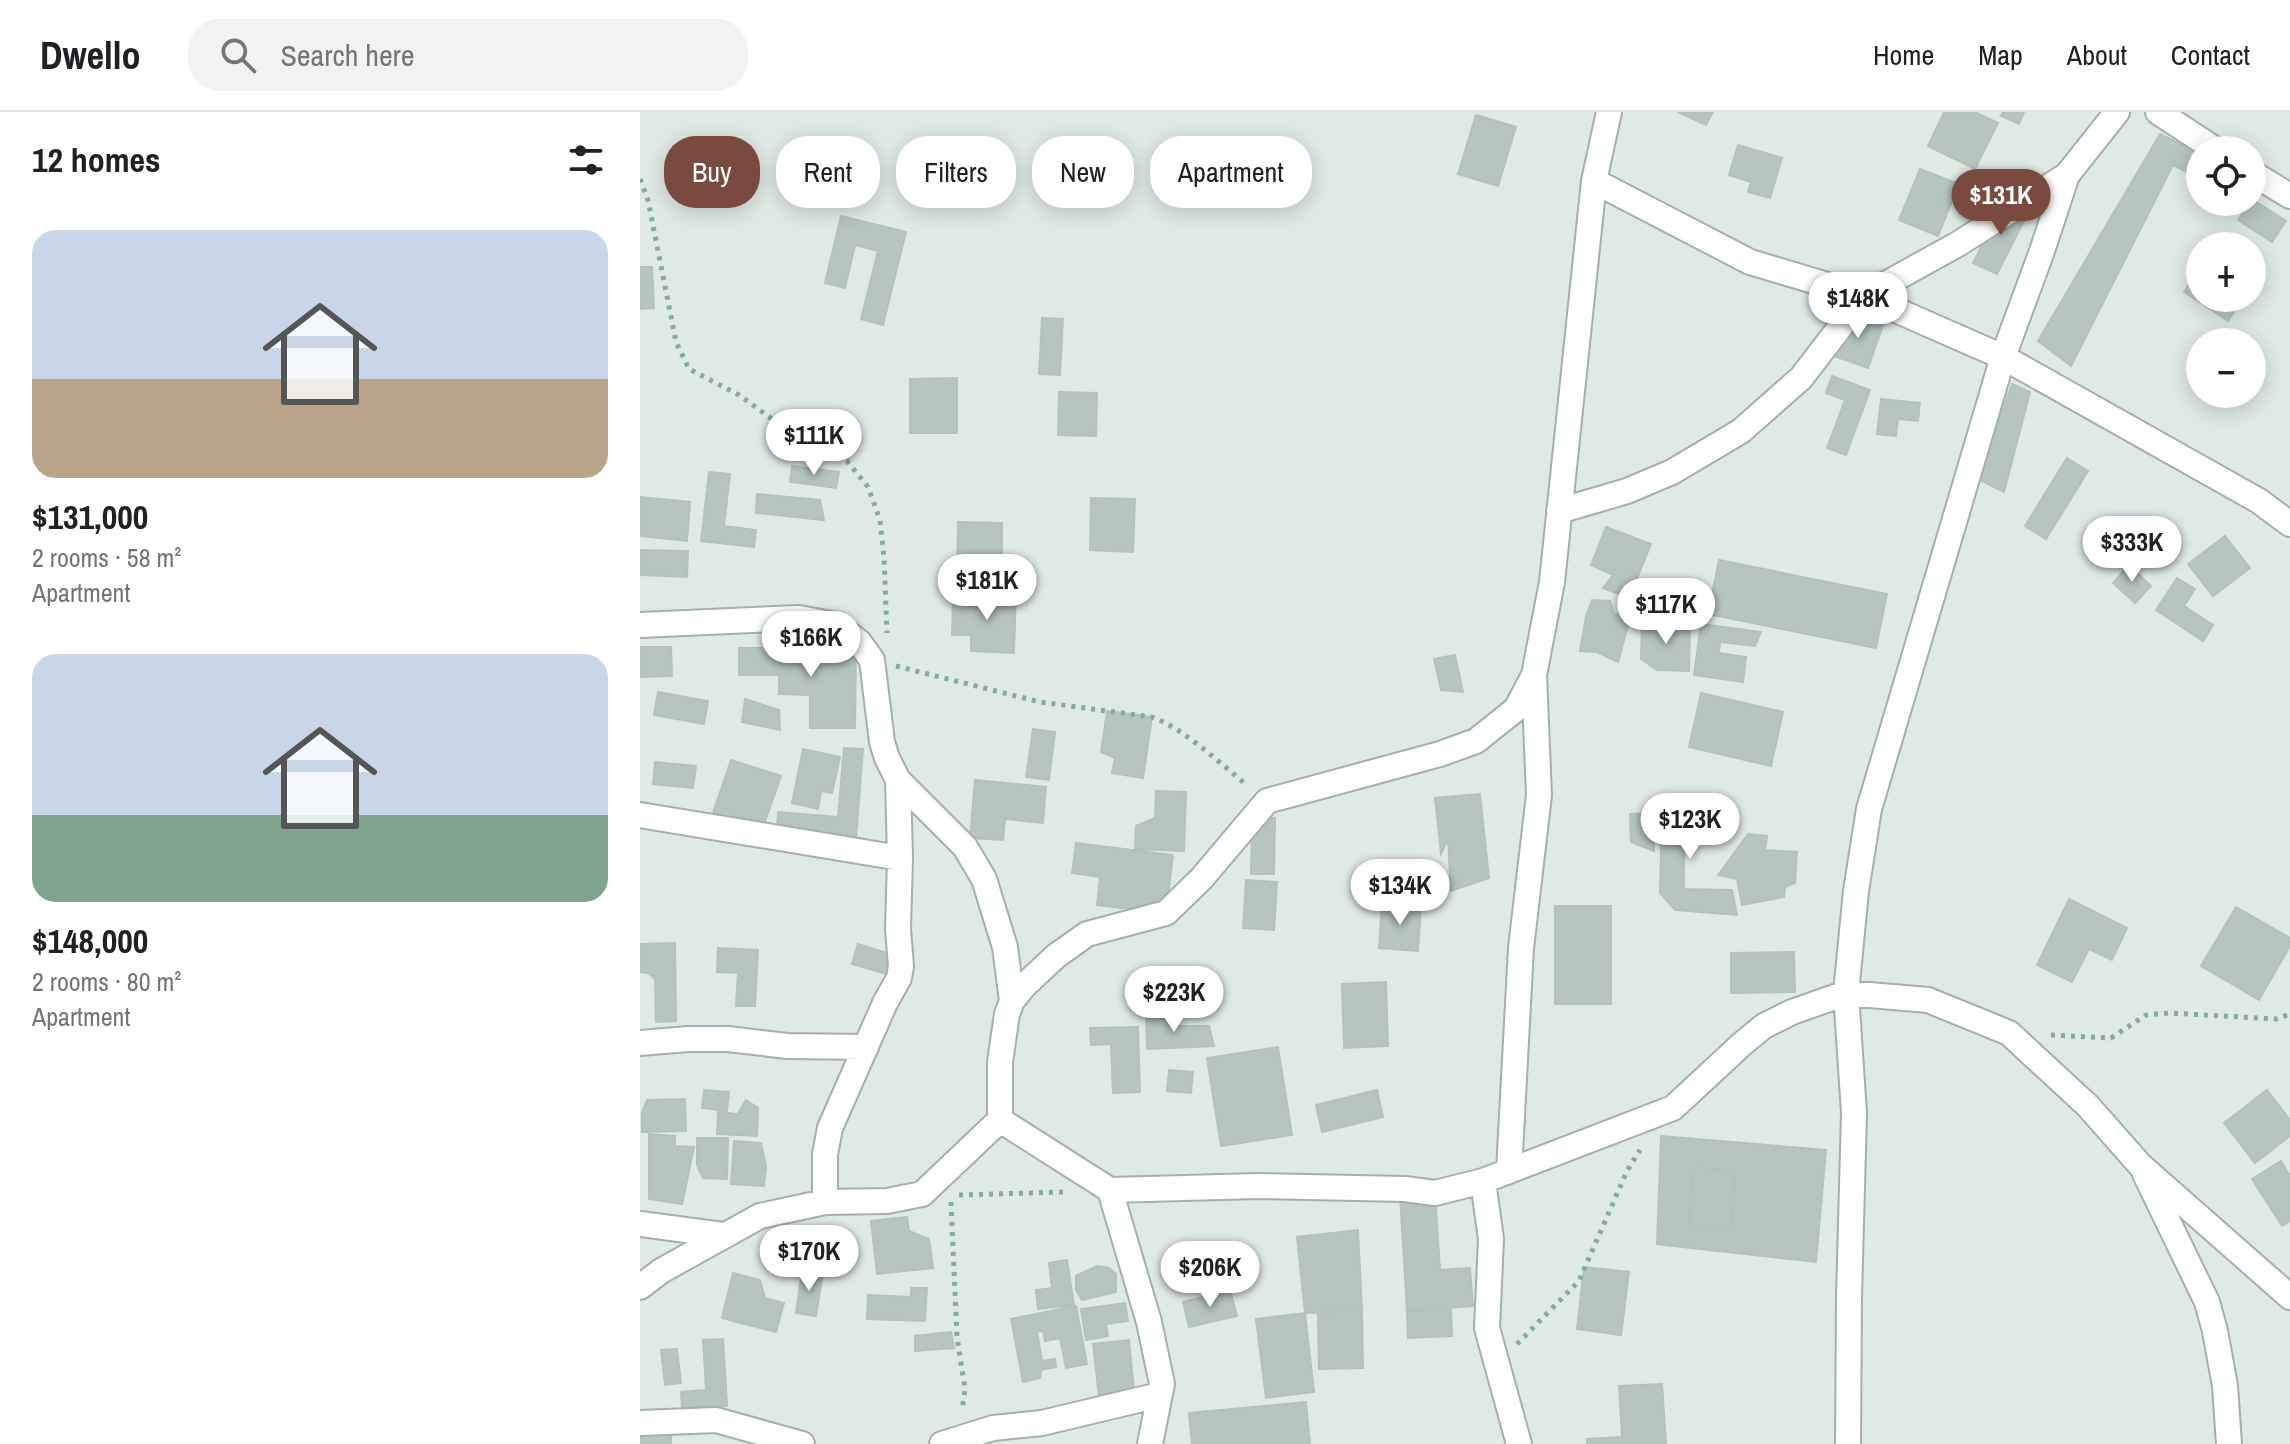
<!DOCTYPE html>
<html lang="en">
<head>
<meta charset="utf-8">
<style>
  :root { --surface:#fff; --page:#f2f2f2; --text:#202124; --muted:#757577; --line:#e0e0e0; --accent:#7a4a3f }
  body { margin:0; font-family:"Archivo Narrow",sans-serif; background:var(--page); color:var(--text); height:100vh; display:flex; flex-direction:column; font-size:30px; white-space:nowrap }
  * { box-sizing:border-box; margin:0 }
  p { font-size:26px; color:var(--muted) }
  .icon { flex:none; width:44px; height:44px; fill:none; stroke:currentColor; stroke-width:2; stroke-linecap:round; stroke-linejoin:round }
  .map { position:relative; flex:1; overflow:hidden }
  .drawer { display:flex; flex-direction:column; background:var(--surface); width:640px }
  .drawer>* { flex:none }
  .banner { position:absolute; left:24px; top:24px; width:760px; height:72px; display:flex; gap:16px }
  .controls { position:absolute; left:1546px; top:24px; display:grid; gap:16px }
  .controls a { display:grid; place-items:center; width:80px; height:80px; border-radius:50%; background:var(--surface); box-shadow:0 4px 20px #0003; font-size:40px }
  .price { position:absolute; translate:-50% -68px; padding:0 18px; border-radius:28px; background:#fff; color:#222; font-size:26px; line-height:52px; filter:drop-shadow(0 2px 4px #0008) }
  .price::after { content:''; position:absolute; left:50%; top:48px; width:24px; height:18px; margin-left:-12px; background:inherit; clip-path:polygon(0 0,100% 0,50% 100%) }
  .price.selected { background:var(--accent); color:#fff }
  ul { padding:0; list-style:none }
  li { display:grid; align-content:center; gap:16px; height:424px; padding:0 32px }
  li span { display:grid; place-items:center; height:248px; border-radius:24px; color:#555 }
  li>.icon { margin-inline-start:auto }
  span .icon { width:144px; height:144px; fill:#fffc; stroke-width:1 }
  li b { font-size:34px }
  h2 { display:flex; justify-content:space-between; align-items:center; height:96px; padding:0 32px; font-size:34px }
  .tag { padding:0 28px; border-radius:32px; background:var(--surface); box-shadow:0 4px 20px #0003; font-size:28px; line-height:72px }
  .tag.selected { background:var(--accent); color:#fff }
  header { display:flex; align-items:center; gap:48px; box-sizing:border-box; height:112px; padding:0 40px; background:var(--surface); border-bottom:2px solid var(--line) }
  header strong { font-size:38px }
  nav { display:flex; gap:44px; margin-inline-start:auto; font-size:28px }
  .search { width:560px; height:72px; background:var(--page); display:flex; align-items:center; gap:20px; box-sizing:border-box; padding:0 28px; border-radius:32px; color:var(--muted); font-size:30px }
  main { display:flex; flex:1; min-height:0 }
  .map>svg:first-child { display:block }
  .building { fill:#b6c5be; stroke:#b3c3bc; stroke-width:2 }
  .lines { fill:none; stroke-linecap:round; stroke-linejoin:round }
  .street-casing { stroke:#a3b1ac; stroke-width:28 }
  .path { stroke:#83ac9e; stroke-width:5; stroke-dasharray:4 6; stroke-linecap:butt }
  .street { stroke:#fff; stroke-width:24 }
</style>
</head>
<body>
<header>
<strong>Dwello</strong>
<div class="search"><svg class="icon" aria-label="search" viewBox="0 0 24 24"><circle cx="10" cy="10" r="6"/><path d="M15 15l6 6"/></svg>Search here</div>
<nav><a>Home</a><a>Map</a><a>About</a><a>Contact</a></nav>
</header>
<main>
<section class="drawer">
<h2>12 homes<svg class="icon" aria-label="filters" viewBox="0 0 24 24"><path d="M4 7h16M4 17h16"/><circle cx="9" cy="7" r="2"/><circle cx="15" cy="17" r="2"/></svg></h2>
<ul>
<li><span style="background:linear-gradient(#c9d6e8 60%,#b9a48a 0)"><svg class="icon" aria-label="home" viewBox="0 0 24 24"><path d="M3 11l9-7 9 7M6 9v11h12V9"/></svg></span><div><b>$131,000</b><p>2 rooms · 58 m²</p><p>Apartment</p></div></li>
<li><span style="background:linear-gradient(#c9d6e8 65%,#7fa58c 0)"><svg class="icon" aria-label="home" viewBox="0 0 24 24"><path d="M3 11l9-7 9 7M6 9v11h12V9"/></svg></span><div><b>$148,000</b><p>2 rooms · 80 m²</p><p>Apartment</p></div></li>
</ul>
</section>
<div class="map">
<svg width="1650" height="1332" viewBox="0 0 1650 1332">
  <rect width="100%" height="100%" fill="#e0eae5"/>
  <path class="building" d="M 1038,0 L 1073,0 L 1066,13 Z
    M 1304,0 L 1335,0 L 1358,11 L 1335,57 L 1288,34 Z
    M 1363,0 L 1384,0 L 1379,12 L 1361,4 Z
    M 836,3 L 876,15 L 858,74 L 818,62 Z
    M 1520,22 L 1560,42 L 1560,67 L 1533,53 L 1431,254 L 1398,229 Z
    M 1098,33 L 1142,46 L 1130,86 L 1108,80 L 1111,70 L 1089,63 Z
    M 1280,57 L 1319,72 L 1298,124 L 1259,108 Z
    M 1612,87 L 1646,109 L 1632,130 L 1598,108 Z
    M 1362,93 L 1391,95 L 1357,162 L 1333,151 Z
    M 201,104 L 266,120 L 243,213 L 221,207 L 238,139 L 215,133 L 205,176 L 185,171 Z
    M 0,155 L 12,155 L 14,196 L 0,197 Z
    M 1560,156 L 1560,186 L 1604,186 L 1588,209 L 1544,180 Z
    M 1209,201 L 1243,213 L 1228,256 L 1194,244 Z
    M 402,206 L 423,207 L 420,263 L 399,262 Z
    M 1192,264 L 1230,278 L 1206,343 L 1187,336 L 1205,288 L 1186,281 Z
    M 317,266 L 317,321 L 270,321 L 270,267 Z
    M 1372,272 L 1390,280 L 1364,380 L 1338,367 Z
    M 419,280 L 457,281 L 456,324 L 418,323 Z
    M 1241,287 L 1280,291 L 1278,309 L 1258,307 L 1256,324 L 1237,322 Z
    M 1427,346 L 1448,359 L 1406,427 L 1385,414 Z
    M 152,354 L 199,360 L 196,376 L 150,370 Z
    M 69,360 L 90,362 L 84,414 L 116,418 L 114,435 L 61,429 Z
    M 117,382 L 180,388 L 184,408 L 116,401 Z
    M 0,385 L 50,390 L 47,429 L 0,424 Z
    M 451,386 L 495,387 L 493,440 L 450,438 Z
    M 318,410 L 362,411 L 362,473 L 317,473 Z
    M 966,415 L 1011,432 L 989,486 L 963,476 L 973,463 L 951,453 Z
    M 1585,424 L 1610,456 L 1573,484 L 1548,452 Z
    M 0,438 L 48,439 L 47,465 L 0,463 Z
    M 1079,448 L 1247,482 L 1236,536 L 1068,502 Z
    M 1489,453 L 1511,474 L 1495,491 L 1473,471 Z
    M 1537,466 L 1555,477 L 1544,494 L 1573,513 L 1563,529 L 1516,498 Z
    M 343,480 L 376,480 L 374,541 L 331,539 L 331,523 L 312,523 L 313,486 L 339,494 Z
    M 952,488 L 970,489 L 974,502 L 991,503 L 978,550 L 957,540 L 940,539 L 946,504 Z
    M 1002,511 L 1050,513 L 1049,559 L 1017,558 L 1001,547 Z
    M 1061,512 L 1121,520 L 1115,534 L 1080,530 L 1079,541 L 1106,545 L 1103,570 L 1054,563 Z
    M 0,535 L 31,535 L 32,564 L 0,565 Z
    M 99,536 L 216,536 L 215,616 L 170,616 L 170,583 L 139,582 L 139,563 L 99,563 Z
    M 815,543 L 823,580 L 801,578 L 794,547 Z
    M 18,580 L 68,589 L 64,612 L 14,603 Z
    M 1061,581 L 1143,600 L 1131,654 L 1049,635 Z
    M 105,587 L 139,598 L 140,618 L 102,610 Z
    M 467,599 L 512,605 L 503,666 L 472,661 L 475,646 L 461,640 Z
    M 393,617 L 415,620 L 409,668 L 386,665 Z
    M 204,636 L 223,637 L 216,726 L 137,720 L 138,700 L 198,705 Z
    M 163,637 L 200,645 L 192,681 L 181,679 L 178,697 L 152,691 Z
    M 91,648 L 141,664 L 122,718 L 73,701 Z
    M 15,650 L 56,654 L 53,676 L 13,672 Z
    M 335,668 L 406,675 L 403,711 L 365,707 L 363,728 L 330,726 Z
    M 516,679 L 546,680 L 544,739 L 495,737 L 496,714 L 515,706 Z
    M 840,682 L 849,766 L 811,779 L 808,727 L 801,742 L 795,686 Z
    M 1022,696 L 1084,698 L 1083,723 L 1044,722 L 1044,777 L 1092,778 L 1097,803 L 1035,798 L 1020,781 Z
    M 1013,701 L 1014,739 L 991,730 L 990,702 Z
    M 612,706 L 635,706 L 634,762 L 611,762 Z
    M 1108,722 L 1127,724 L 1125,738 L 1157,740 L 1155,771 L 1145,775 L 1144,785 L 1102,793 L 1097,767 L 1078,763 Z
    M 436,731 L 533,743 L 526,801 L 457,793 L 460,765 L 432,761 Z
    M 606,768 L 637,770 L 634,818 L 603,816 Z
    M 1429,787 L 1487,816 L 1472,848 L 1449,837 L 1432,870 L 1397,853 Z
    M 742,792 L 781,794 L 778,839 L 739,836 Z
    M 915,794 L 971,794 L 971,892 L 915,892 Z
    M 1596,795 L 1650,826 L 1650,834 L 1619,888 L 1561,854 Z
    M 35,831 L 36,909 L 16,910 L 15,867 L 8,861 L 0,860 L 0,832 Z
    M 218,832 L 256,844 L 251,863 L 212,852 Z
    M 78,836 L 118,838 L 115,894 L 96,894 L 98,861 L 77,860 Z
    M 1154,840 L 1155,880 L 1091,881 L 1091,841 Z
    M 746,870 L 748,934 L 704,936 L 702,872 Z
    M 524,898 L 529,914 L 569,914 L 574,934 L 507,937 L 506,899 Z
    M 498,915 L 500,980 L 473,981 L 471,932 L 451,933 L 450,916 Z
    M 638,935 L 652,1023 L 581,1034 L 567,946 Z
    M 529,958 L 553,960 L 551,981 L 527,979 Z
    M 64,978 L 89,980 L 87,999 L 62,996 Z
    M 737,978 L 743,1005 L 682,1020 L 676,993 Z
    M 1627,978 L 1650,1008 L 1650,1024 L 1615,1051 L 1584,1011 Z
    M 45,987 L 46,1019 L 2,1020 L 2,1001 L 7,988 Z
    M 106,988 L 118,996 L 117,1024 L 77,1022 L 78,1000 L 98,1002 Z
    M 9,1022 L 35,1024 L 35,1034 L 54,1035 L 42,1092 L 9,1087 Z
    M 1021,1024 L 1186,1038 L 1176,1150 L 1017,1132 Z
    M 57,1026 L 88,1026 L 87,1067 L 63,1066 L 57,1053 Z
    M 94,1029 L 121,1031 L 126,1054 L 124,1074 L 91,1072 Z
    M 1641,1049 L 1650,1064 L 1650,1109 L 1642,1114 L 1612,1067 Z
    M 1054,1055 L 1096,1059 L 1091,1120 L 1048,1116 Z
    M 795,1081 L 800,1158 L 830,1156 L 833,1194 L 767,1199 L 760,1083 Z
    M 267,1105 L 269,1119 L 289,1127 L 293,1156 L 237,1162 L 231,1109 Z
    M 718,1118 L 722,1199 L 665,1201 L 657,1125 Z
    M 427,1148 L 434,1193 L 398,1197 L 396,1178 L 412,1176 L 409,1151 Z
    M 457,1154 L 469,1156 L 476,1162 L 476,1180 L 442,1188 L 436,1178 L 436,1164 Z
    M 944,1155 L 989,1160 L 981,1223 L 937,1217 Z
    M 162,1158 L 183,1161 L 176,1204 L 156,1201 Z
    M 93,1161 L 120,1168 L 125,1186 L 144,1191 L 136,1220 L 82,1206 Z
    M 271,1176 L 287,1176 L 285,1209 L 227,1207 L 228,1183 L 271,1185 Z
    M 590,1178 L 597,1204 L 549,1215 L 543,1190 Z
    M 485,1191 L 488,1209 L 466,1212 L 468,1224 L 446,1228 L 441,1197 Z
    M 436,1194 L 447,1252 L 426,1256 L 420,1226 L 405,1229 L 403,1219 L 397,1220 L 402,1249 L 415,1247 L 416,1255 L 401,1258 L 400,1266 L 383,1270 L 371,1207 Z
    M 811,1197 L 812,1224 L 768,1226 L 767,1199 Z
    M 722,1199 L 723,1256 L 679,1257 L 678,1200 Z
    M 665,1201 L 674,1280 L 626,1286 L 616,1207 Z
    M 311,1220 L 314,1236 L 275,1239 L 275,1224 Z
    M 83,1227 L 87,1294 L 42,1296 L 41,1280 L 66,1278 L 63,1228 Z
    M 489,1228 L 494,1279 L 459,1284 L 453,1232 Z
    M 37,1237 L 41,1271 L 25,1273 L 21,1238 Z
    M 1022,1272 L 1026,1332 L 947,1332 L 947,1327 L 982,1325 L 979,1274 Z
    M 666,1290 L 670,1332 L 552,1332 L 549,1301 Z
    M 0,1323 L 31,1324 L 31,1332 L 0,1332 Z"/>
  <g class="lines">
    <g class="street-casing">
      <path id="street" d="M 1518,0 L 1576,38
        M 1612,61 L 1650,84
        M 954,69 L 1110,150 L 1224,184 L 1363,245 L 1619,389 L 1650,412
        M 919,399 L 987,379 L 1032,360 L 1101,319 L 1161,266 L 1224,184 L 1318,132 L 1427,63
        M 0,513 L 159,506 L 197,513 L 219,530 L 232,548 L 242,630 L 247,646 L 258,668 L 325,735 L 344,767 L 365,835 L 372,889
        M 0,703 L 260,746
        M 0,931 L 48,927 L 88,927 L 147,934 L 226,935
        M 360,1008 L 470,1078 L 509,1210 L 522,1272 L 510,1332
        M 869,1059 L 881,836 L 899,683 L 894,563 L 912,470 L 954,69 L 969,0
        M 1505,1062 L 1567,1190 L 1575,1219 L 1585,1274 L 1589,1332
        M 843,1069 L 851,1127 L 847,1216 L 879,1332
        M 470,1078 L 618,1074 L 765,1077 L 795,1081 L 843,1069 L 1033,996 L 1102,932 L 1124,914 L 1152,900 L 1206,881 L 1288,888 L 1369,921 L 1448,994 L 1500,1053 L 1650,1185
        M 185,1090 L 185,1042 L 190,1016 L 245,891 L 259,866 L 261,854 L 258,817 L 260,746 L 258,668
        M 0,1112 L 83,1123
        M 0,1175 L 21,1159 L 120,1104 L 185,1090 L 247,1089 L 282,1082 L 360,1008 L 360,950 L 367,902 L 372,889 L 384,874 L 416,844 L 447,822 L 526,801 L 562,766 L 627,689 L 800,642 L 836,629 L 876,597 L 894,563
        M 0,1311 L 76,1308 L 162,1332
        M 302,1332 L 353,1316 L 402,1311 L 519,1283
        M 1208,1332 L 1209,1185 L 1214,1001 L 1206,881 L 1216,779 L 1229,697 L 1363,245 L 1402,139 L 1427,63 L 1477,0"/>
    </g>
    <path class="path" d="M 0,67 L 8,88 L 36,230 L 49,257 L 99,283 L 154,323 L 207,349 L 228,375 L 240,408 L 244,446 L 247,521
      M 256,554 L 400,590 L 512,605 C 545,617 579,651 607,673
      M 1411,923 L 1471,926 L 1506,903 L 1529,901 L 1637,907 L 1650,902
      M 319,1083 L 425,1080
      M 311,1090 L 317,1225 L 325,1277 L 322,1299
      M 877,1232 L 939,1169 L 987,1059 L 1000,1038"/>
    <use href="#street" class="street"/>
  </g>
</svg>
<div class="controls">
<a><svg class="icon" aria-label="locate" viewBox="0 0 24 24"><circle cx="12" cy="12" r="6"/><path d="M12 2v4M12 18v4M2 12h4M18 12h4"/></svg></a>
<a>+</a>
<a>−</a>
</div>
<b class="price selected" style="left:1361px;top:125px">$131K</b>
<b class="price" style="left:1218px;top:228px">$148K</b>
<b class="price" style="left:174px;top:365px">$111K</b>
<b class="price" style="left:1492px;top:472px">$333K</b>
<b class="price" style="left:347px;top:510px">$181K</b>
<b class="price" style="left:1026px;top:534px">$117K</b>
<b class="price" style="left:171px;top:567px">$166K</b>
<b class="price" style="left:1050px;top:749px">$123K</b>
<b class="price" style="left:760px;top:815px">$134K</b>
<b class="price" style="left:534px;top:922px">$223K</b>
<b class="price" style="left:169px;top:1181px">$170K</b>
<b class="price" style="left:570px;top:1197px">$206K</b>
<div class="banner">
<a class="tag selected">Buy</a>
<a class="tag">Rent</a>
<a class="tag">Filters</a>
<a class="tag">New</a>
<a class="tag">Apartment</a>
</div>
</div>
</main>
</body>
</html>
